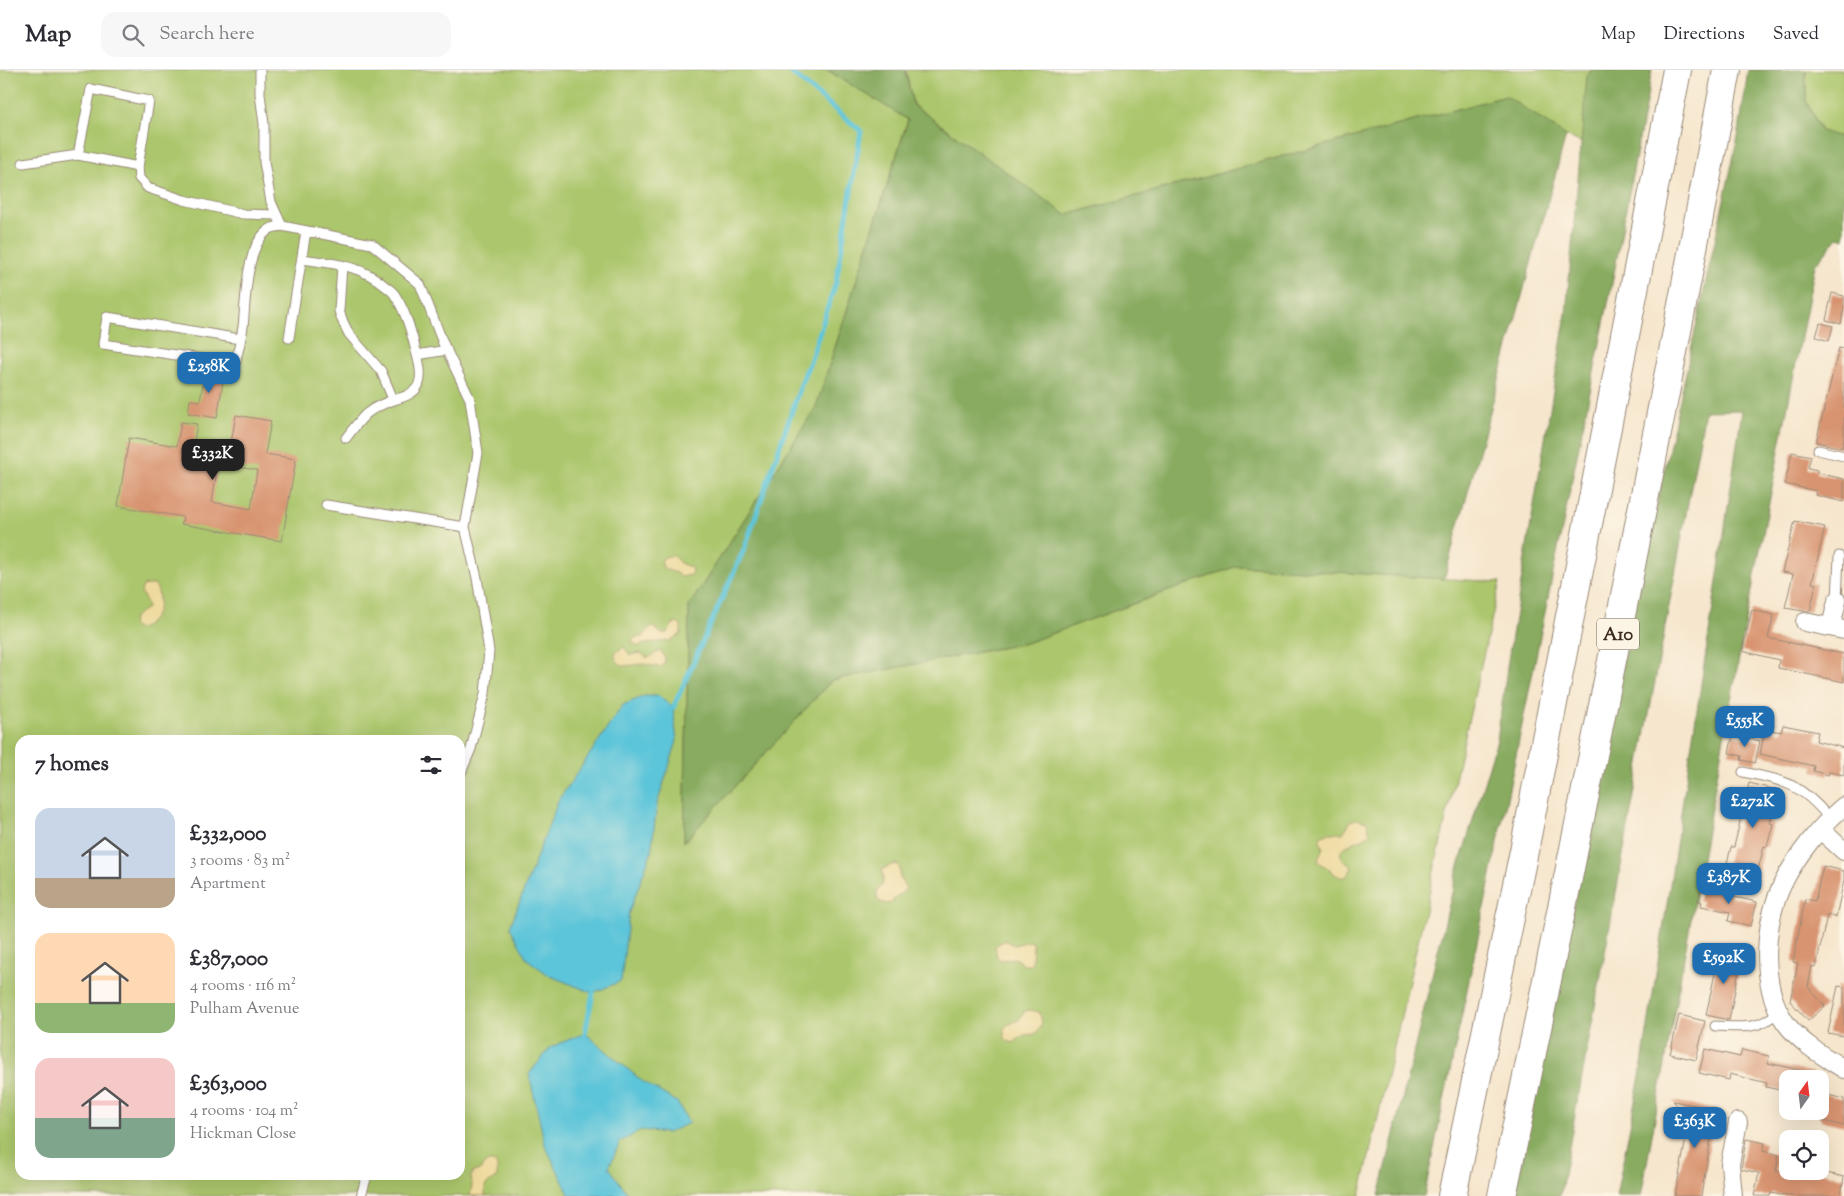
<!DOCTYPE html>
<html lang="en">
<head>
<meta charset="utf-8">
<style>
  :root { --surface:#fff; --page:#f7f7f7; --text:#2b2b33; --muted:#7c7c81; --line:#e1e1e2; --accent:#1f6fb2 }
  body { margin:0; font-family:"Sorts Mill Goudy",serif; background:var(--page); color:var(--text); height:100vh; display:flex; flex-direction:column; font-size:19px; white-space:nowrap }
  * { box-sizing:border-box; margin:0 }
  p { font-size:16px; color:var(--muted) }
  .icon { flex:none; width:28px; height:28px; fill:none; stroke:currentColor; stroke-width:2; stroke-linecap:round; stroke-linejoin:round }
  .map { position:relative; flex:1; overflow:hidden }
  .drawer { position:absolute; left:15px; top:665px; width:450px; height:445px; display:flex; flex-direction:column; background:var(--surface); border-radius:15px; box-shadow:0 5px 20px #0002 }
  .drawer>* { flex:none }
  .needle { width:32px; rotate:14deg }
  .tools { position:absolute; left:1779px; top:1000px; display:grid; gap:10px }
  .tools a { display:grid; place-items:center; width:50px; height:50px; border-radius:10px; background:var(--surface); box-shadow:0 5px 20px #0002; font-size:25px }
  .price { position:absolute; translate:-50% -42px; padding:0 11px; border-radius:10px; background:var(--accent); color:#fff; font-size:16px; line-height:32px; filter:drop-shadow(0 1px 2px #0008) }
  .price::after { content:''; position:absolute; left:50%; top:30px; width:15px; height:11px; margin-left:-8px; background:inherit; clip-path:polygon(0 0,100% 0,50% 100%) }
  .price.on { background:#222; color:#fff }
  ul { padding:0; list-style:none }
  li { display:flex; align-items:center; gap:15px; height:125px; padding:0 20px }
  li span { display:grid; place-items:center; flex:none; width:140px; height:100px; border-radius:15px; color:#555 }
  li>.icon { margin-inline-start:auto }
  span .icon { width:60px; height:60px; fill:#fffc; stroke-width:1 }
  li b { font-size:21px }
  h2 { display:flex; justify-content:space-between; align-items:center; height:60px; padding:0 20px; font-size:21px }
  header { display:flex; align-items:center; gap:30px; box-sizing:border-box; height:70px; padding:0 25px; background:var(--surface); border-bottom:1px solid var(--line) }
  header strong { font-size:24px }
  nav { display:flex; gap:28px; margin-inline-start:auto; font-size:18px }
  .search { width:350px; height:45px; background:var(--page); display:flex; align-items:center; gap:12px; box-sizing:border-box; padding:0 18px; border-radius:15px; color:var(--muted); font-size:19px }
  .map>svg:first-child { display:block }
  .green { fill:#abc66c; stroke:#737845; fill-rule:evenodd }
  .forest { fill:#88ab60; stroke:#626a3f }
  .sand { fill:#eeda9e; stroke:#94825e }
  .water { fill:#5dc5d9; stroke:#4c787c }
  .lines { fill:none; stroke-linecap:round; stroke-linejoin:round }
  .stream { stroke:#5dc5d9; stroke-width:5 }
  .building { fill:#d89471; fill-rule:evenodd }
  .lane-casing { stroke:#988876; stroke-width:11 }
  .street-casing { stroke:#988876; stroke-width:20 }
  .highway-casing { stroke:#988876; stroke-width:30 }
  .lane { stroke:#fff; stroke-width:9 }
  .street { stroke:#fff; stroke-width:18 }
  .highway { stroke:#fff; stroke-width:28 }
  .labels { text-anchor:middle; stroke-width:4.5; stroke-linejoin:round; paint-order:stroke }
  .shield { fill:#fcf5e5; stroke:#75675a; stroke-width:1 }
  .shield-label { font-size:18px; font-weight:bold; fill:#3b2a1e }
</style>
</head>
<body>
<header>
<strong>Map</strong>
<div class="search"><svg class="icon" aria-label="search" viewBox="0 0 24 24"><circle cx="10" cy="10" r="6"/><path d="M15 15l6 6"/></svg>Search here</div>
<nav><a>Map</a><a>Directions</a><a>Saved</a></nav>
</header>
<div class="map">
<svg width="1844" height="1126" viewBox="0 0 1844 1126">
  <rect width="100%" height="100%" fill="#fcf5e5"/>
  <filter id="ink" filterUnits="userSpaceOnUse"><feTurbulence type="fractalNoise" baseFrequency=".02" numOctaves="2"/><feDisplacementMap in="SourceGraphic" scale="10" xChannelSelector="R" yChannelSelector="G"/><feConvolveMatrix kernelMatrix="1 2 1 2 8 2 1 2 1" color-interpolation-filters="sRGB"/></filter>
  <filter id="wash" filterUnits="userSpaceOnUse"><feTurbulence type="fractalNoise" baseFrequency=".0096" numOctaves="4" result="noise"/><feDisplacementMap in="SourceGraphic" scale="20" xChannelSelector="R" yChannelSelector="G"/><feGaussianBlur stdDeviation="1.12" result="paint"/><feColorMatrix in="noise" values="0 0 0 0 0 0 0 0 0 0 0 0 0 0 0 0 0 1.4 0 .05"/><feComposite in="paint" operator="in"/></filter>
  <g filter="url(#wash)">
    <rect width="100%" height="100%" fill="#f6e6cd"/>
    <path class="green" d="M 0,0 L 827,0 L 908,49 L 816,337 L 689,536 L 684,772 L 832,610 L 1026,573 L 1237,496 L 1500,512 L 1360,1126 L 0,1126 ZM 20,670 L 460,670 L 460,1105 L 20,1105 Z
      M 906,0 L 1592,0 L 1587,6 L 1587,75 L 1566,66 L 1506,26 L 1066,145 L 913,35 Z
      M 1806,0 L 1844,0 L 1844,68 L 1821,61 L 1806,31 Z"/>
    <path class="forest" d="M 827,0 L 905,0 L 913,35 L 1066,145 L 1506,26 L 1566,66 L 1444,509 L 1237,496 L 1026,573 L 832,610 L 684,772 L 689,536 L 816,337 L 908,50 Z
      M 1592,0 L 1652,0 L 1612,214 L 1509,719 L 1424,1126 L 1379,1126 L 1456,806 L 1497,670 L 1509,584 L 1566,244 L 1587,6 Z
      M 1748,0 L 1806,0 L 1806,31 L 1821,61 L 1844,68 L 1844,169 L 1838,167 L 1815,195 L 1728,645 L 1641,1126 L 1616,1126 L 1641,1001 L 1718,505 L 1742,340 L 1705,341 L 1560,1126 L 1515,1126 L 1630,556 L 1739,62 Z"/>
    <path class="sand" d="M 668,486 L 673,486 L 680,493 L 692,498 L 691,505 L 681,507 L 676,503 L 664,499 L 661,492 L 663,488 Z
      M 147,515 L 155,515 C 159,521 159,527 159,534 C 156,559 128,566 133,550 C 135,544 144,541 148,537 L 141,521 L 143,516 Z
      M 677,553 L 681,555 L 681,564 L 669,571 L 655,572 L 637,576 L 632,571 C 635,566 638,567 643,567 L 649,559 L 653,557 L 662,564 L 667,563 L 673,554 Z
      M 624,577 L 630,585 L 640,583 L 648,588 L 660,581 C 666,586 667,592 661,597 C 655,597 648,594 641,594 C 630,595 619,600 615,586 L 616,582 Z
      M 1356,749 L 1367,752 L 1370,763 C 1364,772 1337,774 1341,786 C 1342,791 1349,792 1352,796 C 1345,821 1330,797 1320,793 L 1318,790 L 1323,778 L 1320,770 L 1320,766 L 1328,763 L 1343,763 L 1351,751 Z
      M 894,794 L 898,795 L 900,799 L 900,809 L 906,818 C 902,825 895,825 892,833 C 885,835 875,832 877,823 C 877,819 882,816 883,812 C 884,808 882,804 883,799 Z
      M 1003,871 L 1007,871 L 1014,875 L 1030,871 L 1033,874 L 1032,893 L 1029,895 L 1024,895 L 1015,888 L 1001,890 L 997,887 L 995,876 Z
      M 1031,940 L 1039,942 C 1043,952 1043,956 1035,964 L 1024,965 L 1013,973 L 1006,970 C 1000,954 1007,956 1019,950 L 1025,941 Z
      M 488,1092 L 493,1092 L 497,1095 L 497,1107 L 485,1116 L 485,1126 L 470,1126 L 472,1116 L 471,1106 L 473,1102 L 481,1100 L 483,1095 Z"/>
    <path class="water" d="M 645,626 L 659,626 L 673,638 L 677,671 L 657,734 L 651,783 L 629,842 L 621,911 L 593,923 L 550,906 L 527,889 L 510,857 L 558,731 L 623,635 Z
      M 585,963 L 643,1012 L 677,1032 L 689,1053 L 667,1063 L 642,1060 L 620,1072 L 609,1097 L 629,1126 L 570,1126 L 545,1075 L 529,1004 L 551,977 Z"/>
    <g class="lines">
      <path class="stream" d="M 673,638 L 745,477 L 805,303 L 810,292 L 836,212 L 861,61 L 788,0
        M 585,963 L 593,923"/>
    </g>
    <g id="blocks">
      <path class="building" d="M 1832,223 L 1844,226 L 1844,238 L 1841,254 L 1826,250 Z
        M 1820,253 L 1833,256 L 1829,271 L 1816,267 Z
        M 1839,278 L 1844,279 L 1844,368 L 1842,378 L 1816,372 Z
        M 206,297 L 225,300 L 217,348 L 188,343 L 190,330 L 200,331 Z
        M 236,345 L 271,351 L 265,384 L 296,389 L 282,471 L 181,454 L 183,447 L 118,436 L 129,368 L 177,376 L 181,352 L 197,354 L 194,371 L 230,378 ZM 218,394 L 257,400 L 251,439 L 212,432 Z
        M 1792,382 L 1811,386 L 1808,398 L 1817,400 L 1817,403 L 1844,409 L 1844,432 L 1815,425 L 1816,421 L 1785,414 Z
        M 1795,451 L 1825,457 L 1812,513 L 1816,514 L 1810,542 L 1785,538 L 1793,504 L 1782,502 Z
        M 1752,540 L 1774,545 L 1768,568 L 1844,584 L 1844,612 L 1778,598 L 1779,590 L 1742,581 Z
        M 1783,655 L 1818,662 L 1816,671 L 1844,678 L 1844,705 L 1829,702 L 1828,705 L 1813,701 L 1814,696 L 1760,684 L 1765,659 L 1781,662 Z
        M 1733,665 L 1760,671 L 1755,693 L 1741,690 L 1742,686 L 1729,683 Z
        M 1749,713 L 1777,720 L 1770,753 L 1773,754 L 1767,777 L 1764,776 L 1757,804 L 1726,797 L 1731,777 L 1734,777 Z
        M 1823,796 L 1844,801 L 1844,810 L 1836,847 L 1827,845 L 1816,897 L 1812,896 L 1808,917 L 1825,936 L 1808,951 L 1790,931 L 1798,893 L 1793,892 L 1805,829 L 1815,831 Z
        M 1701,816 L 1731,823 L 1730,826 L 1757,832 L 1751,856 L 1728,851 L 1730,842 L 1701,836 L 1702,832 L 1698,831 Z
        M 1720,880 L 1742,886 L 1729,950 L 1706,945 Z
        M 1838,916 L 1844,917 L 1844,966 L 1828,963 Z
        M 1679,945 L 1705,951 L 1696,990 L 1670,984 Z
        M 1705,979 L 1740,987 L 1742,980 L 1769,986 L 1768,993 L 1813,1003 L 1813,1009 L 1788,1009 L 1788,1022 L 1766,1017 L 1767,1013 L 1730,1004 L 1729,1010 L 1699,1003 Z
        M 1820,1023 L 1844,1029 L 1844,1056 L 1820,1050 Z
        M 1673,1031 L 1716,1039 L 1701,1126 L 1675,1126 L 1690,1048 Z
        M 1746,1069 L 1765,1073 L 1763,1081 L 1779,1085 L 1776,1101 L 1818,1101 L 1844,1107 L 1841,1126 L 1785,1126 L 1771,1123 L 1770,1126 L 1754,1126 L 1759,1103 L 1741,1099 Z"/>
    </g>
  </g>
  <g filter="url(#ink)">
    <use href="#blocks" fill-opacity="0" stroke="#988876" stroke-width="1"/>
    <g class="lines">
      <g class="lane-casing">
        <path id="lane" d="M 260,0 L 260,24 L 264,54 L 264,92 L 271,132 L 282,156 L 372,174 L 420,214 L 443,273 L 470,329 L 478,383 L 465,457
          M 23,93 L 78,85
          M 138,97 L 149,31 L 91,19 L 78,85 L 138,97 L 139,108 L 148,118 L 184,130 L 243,144 L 277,145
          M 302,189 C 331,193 362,195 385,216 C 389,219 394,222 396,227 C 407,244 412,265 417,285 L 447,280
          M 342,195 L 339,241 L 343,252 L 349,264 L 381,301 L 393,329
          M 289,268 L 306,161
          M 240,269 L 107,247 L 103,274 L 235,294 C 238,282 241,269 243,257 C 246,231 245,174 270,159 C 273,157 278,157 282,156
          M 346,368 C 352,360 359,351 366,344 C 394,320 432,337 417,285
          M 1818,380 L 1844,386
          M 326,435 L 465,457 L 477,508 L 489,581 L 485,624 L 471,679 L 460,705
          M 1837,531 L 1839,486
          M 1743,702 C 1786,711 1800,713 1830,749
          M 1715,956 C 1742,957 1758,961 1779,941
          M 361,1126 L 367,1105"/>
      </g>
      <g class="street-casing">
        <path id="street" d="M 1805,552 L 1844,560
          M 1831,557 L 1837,531
          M 1844,736 C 1820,756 1797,785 1783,813 C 1764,853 1759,914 1785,952 C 1800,973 1823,986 1844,999
          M 1821,760 L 1844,781
          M 1733,1126 L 1730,1094 L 1738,1052"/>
      </g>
      <g class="highway-casing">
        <path id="highway" d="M 1452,1126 L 1524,781 L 1677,0
          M 1502,1126 C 1581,751 1656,376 1727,0"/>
      </g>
      <use href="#lane" class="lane"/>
      <use href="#street" class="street"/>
      <use href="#highway" class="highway"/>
    </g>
  </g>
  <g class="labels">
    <rect class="shield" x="1597" y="548.5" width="42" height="31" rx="4"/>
    <g class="shield-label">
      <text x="1618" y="570">A10</text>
    </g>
  </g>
</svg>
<div class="tools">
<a><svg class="needle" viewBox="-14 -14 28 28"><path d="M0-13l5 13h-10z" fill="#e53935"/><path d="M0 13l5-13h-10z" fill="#7c7c81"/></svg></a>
<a><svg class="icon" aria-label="locate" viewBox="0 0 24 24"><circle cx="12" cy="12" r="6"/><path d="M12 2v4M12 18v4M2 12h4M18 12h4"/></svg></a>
</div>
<b class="price" style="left:209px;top:324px">£258K</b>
<b class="price on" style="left:213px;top:411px">£332K</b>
<b class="price" style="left:1745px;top:678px">£555K</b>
<b class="price" style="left:1753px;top:759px">£272K</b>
<b class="price" style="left:1729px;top:835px">£387K</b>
<b class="price" style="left:1724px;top:915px">£592K</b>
<b class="price" style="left:1695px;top:1079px">£363K</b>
<section class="drawer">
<h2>7 homes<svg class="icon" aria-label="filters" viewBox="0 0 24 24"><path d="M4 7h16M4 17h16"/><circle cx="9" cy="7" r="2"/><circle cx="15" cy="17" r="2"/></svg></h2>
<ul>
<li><span style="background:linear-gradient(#c9d6e8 70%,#b9a48a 0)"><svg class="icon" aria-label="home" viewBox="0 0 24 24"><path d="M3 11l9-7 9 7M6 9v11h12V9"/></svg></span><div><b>£332,000</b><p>3 rooms · 83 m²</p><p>Apartment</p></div></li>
<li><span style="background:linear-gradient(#ffd9b3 70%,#8fb573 0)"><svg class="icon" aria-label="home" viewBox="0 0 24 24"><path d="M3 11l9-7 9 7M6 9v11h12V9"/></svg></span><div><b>£387,000</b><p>4 rooms · 116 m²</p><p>Pulham Avenue</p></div></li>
<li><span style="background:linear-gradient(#f6c9c9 60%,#7fa58c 0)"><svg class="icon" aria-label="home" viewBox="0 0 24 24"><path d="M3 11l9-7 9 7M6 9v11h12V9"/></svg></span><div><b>£363,000</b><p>4 rooms · 104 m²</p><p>Hickman Close</p></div></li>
</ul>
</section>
</div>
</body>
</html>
